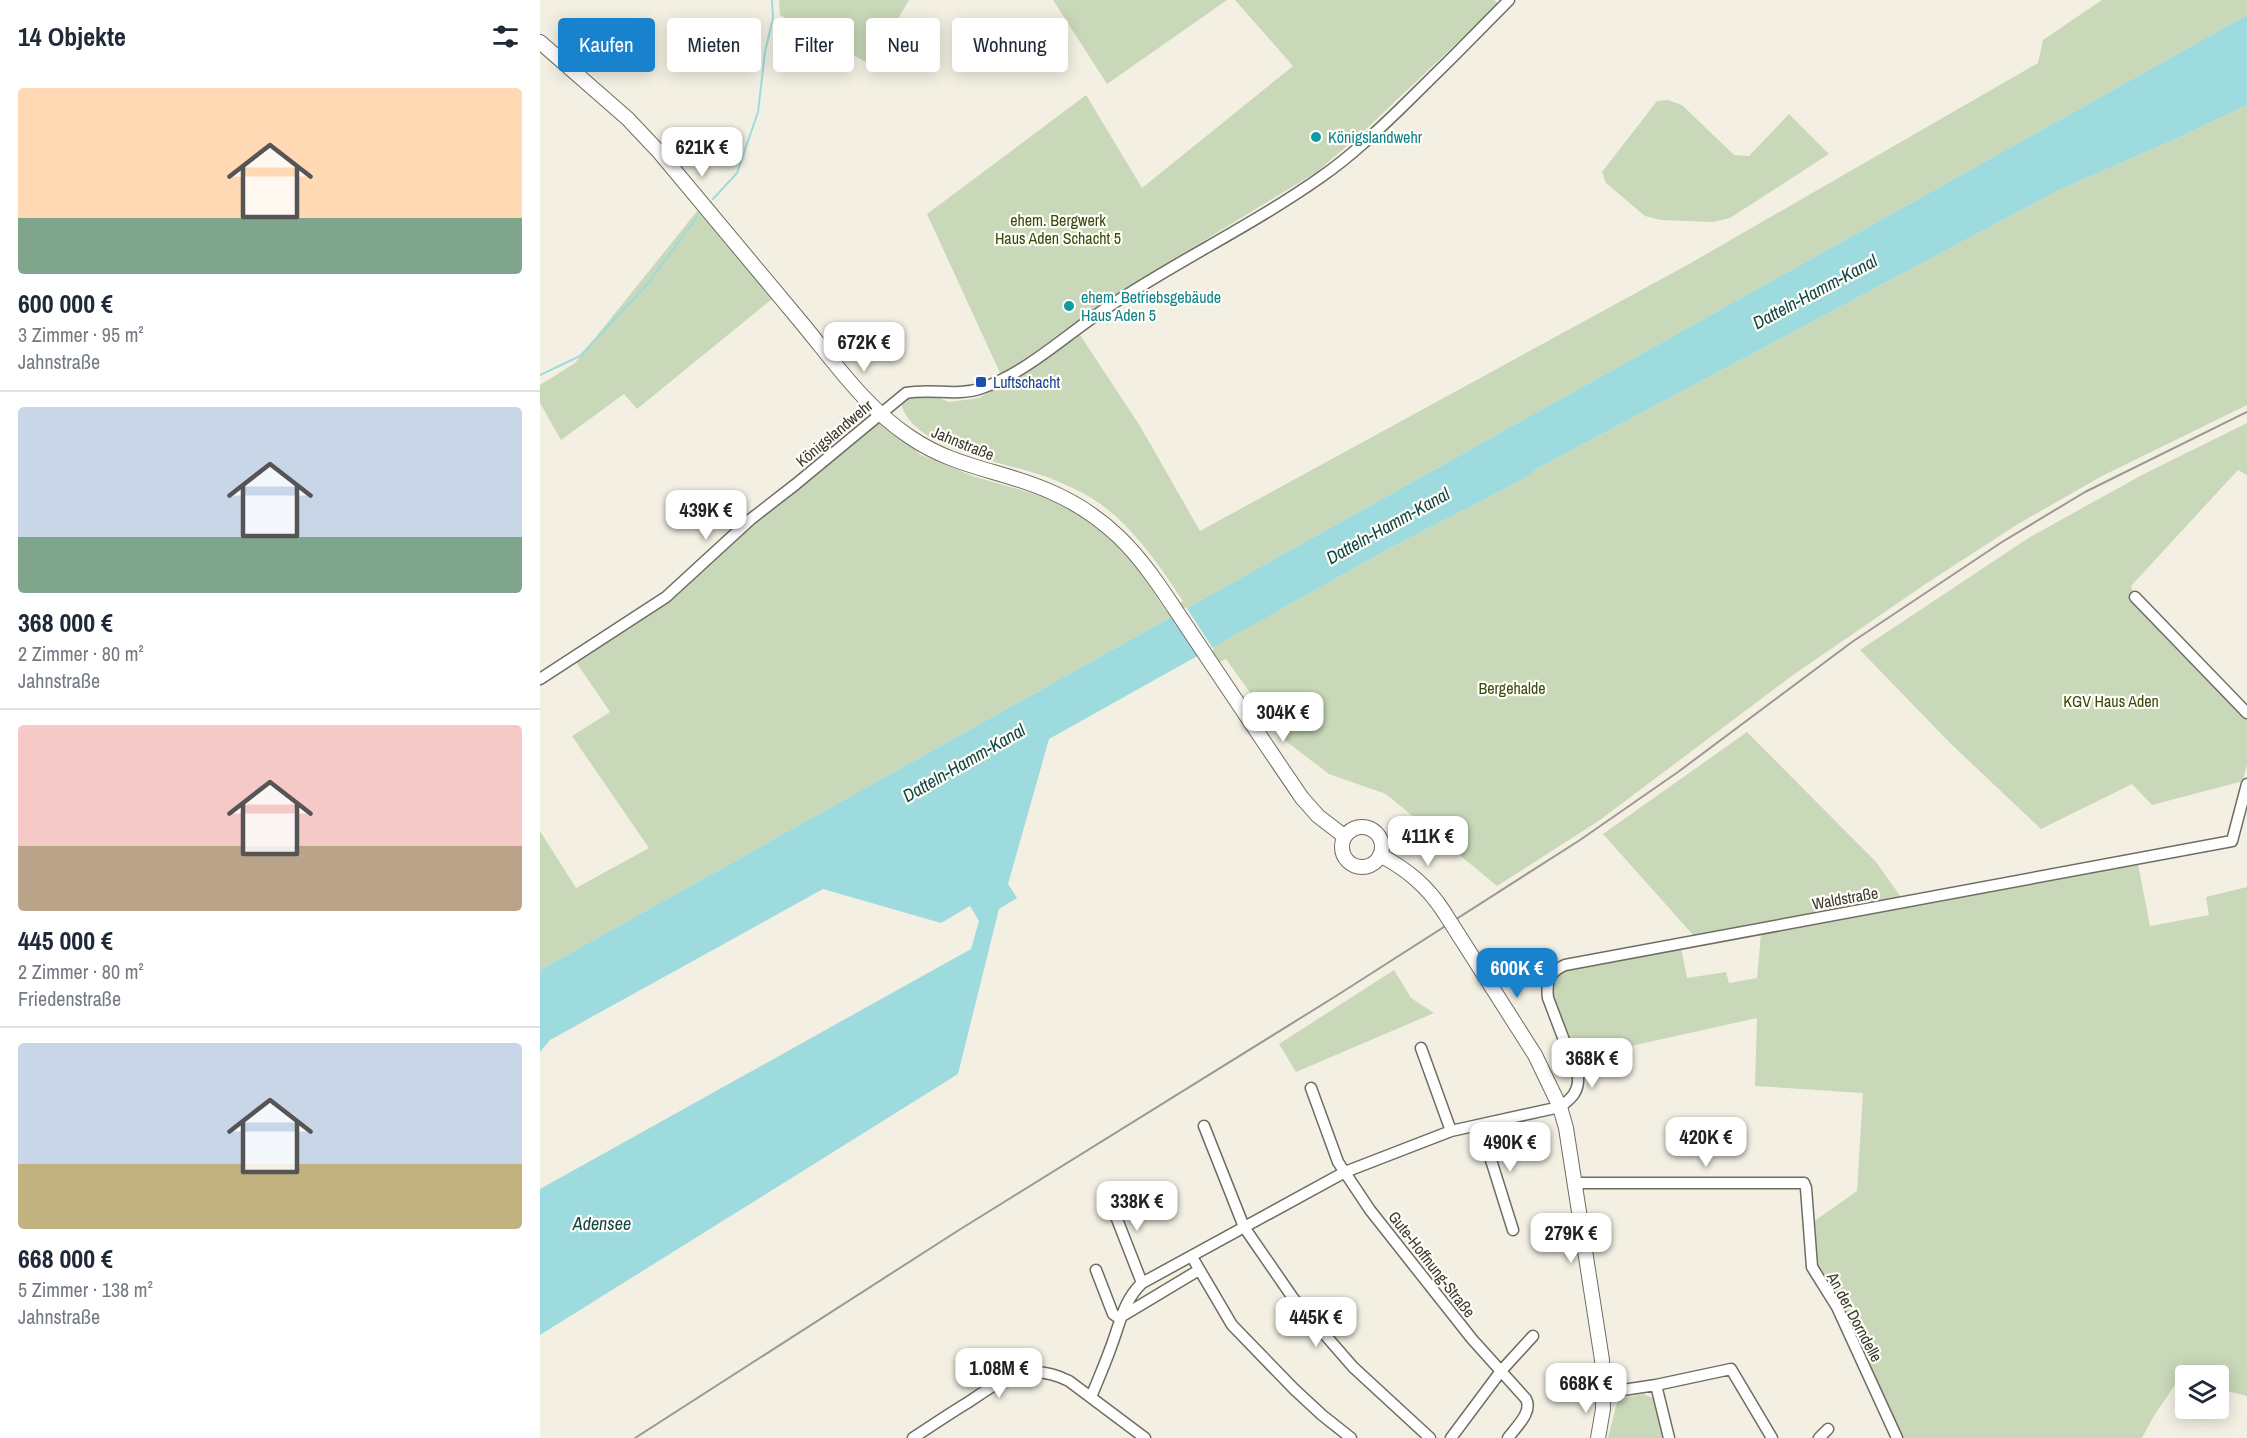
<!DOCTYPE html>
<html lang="de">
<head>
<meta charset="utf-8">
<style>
  :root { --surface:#fff; --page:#f2f2f3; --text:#1f2937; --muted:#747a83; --line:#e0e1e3; --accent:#1982cc }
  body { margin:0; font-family:"Archivo Narrow",sans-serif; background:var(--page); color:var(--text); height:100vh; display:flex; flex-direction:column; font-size:22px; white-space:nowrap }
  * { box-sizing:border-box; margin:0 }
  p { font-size:20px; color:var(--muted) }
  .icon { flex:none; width:33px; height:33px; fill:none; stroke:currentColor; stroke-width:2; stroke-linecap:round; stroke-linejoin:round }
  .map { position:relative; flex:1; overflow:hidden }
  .drawer { display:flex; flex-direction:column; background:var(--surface); width:540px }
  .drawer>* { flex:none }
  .top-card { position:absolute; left:18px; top:18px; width:570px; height:54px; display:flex; gap:12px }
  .tools { position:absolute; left:1635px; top:1365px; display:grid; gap:12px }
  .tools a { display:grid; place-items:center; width:54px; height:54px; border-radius:6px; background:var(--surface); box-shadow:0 3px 15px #0003; font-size:30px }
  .price { position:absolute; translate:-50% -51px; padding:0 14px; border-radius:12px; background:#fff; color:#222; font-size:20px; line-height:39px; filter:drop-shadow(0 2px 3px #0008) }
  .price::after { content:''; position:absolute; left:50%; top:36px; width:18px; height:14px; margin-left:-9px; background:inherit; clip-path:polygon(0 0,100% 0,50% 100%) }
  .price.active { background:var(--accent); color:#fff }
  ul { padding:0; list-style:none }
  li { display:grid; align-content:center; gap:12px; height:318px; padding:0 18px }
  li+li { border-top:2px solid var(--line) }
  li span { display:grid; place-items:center; height:186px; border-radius:6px; color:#555 }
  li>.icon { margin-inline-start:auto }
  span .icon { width:108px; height:108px; fill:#fffc; stroke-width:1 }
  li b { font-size:26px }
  h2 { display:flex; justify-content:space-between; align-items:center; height:72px; padding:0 18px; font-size:26px }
  .pill { padding:0 21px; border-radius:6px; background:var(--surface); box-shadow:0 3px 15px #0003; font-size:21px; line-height:54px }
  .pill.active { background:var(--accent); color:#fff }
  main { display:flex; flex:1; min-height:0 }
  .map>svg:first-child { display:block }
  .green { fill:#c8d8b8 }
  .water { fill:#9ddbde }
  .pier { fill:#f3f0e3 }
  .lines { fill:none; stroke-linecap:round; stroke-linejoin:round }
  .stream { stroke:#9ddbde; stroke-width:2 }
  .minor-casing { stroke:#6f6d62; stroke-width:13 }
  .major-casing { stroke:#6f6d62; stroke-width:16 }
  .minor { stroke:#fff; stroke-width:10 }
  .major { stroke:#fff; stroke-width:14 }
  .rail { stroke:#9b9990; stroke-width:2 }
  .major-bridge-casing { stroke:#6f6d62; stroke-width:16; stroke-linecap:butt }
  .major-bridge { stroke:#fff; stroke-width:14 }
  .culture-dot { fill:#0f9aa8; stroke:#fffdf5; stroke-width:2 }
  .transit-dot { fill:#1a4fb4; stroke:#fffdf5; stroke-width:2 }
  .labels { text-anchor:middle; stroke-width:4.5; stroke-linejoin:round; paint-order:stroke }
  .culture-label { font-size:16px; fill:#0d838f; stroke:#fffdf5; text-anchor:start }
  .park-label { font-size:16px; fill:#334b0b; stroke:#fffdf5 }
  .transit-label { font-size:16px; fill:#164399; stroke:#fffdf5; text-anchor:start }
  .street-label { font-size:16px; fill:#393833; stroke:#fffdf5 }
  .water-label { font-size:18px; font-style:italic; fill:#0f474a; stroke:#fffdf5 }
</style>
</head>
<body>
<main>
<section class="drawer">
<h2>14 Objekte<svg class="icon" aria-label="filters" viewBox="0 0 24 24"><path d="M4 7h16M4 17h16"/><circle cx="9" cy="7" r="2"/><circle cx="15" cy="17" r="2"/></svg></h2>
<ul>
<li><span style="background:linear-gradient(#ffd9b3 70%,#7fa58c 0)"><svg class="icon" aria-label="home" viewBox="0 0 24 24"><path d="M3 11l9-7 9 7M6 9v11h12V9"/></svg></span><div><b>600 000 €</b><p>3 Zimmer · 95 m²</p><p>Jahnstraße</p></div></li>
<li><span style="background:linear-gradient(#c9d6e8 70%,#7fa58c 0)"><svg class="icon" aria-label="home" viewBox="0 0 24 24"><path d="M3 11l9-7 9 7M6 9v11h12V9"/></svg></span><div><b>368 000 €</b><p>2 Zimmer · 80 m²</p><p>Jahnstraße</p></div></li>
<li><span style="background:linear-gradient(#f6c9c9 65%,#b9a48a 0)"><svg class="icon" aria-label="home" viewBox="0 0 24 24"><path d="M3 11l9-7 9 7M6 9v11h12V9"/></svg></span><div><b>445 000 €</b><p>2 Zimmer · 80 m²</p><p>Friedenstraße</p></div></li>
<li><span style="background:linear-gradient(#c9d6e8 65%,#c2b280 0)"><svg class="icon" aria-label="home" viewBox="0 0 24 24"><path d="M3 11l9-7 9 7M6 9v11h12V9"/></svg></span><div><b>668 000 €</b><p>5 Zimmer · 138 m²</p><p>Jahnstraße</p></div></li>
</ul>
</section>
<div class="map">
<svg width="1707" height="1438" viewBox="0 0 1707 1438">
  <rect width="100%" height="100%" fill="#f3f0e3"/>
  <path class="green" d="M 239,0 L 369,0 L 331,65 L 240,15 Z
    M 513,0 L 687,0 L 567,84 Z
    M 695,0 L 954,0 L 958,4 L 824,131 L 778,171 L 642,254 L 508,346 L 461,375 L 387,214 L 546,95 L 602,188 L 753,66 Z
    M 1562,0 L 1707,0 L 1707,15 L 0,970 L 0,831 L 36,888 L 109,848 L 32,736 L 70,712 L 32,656 L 171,560 L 339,420 L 381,455 L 433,476 L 511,499 L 545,517 L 575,543 L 602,574 L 626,611 L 643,601 C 620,566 589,521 553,499 C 539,490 522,483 507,477 C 467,462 375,451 361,404 L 369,397 L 392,395 L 409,402 L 439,398 L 540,335 L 600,426 L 660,531 L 1149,264 L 1498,63 L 1503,40 Z
    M 1128,100 L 1142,105 L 1194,155 L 1209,156 L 1249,114 L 1289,154 L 1190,218 L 1173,222 L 1121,220 L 1105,216 L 1066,183 L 1062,172 L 1117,101 Z
    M 1707,105 L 1707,405 L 1562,476 L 1478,524 L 1387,583 L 1253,675 L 1060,820 L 957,886 L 846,794 L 789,774 L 743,739 L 686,659 L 667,668 L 657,656 L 852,547 L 980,481 L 1000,467 L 1519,190 L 1640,137 Z
    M 158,210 L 232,299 L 97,409 L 84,394 L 21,440 L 0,403 L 0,385 L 35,363 Z
    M 1707,423 L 1707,475 L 1698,470 L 1591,586 L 1598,606 L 1707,717 L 1707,764 L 1703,781 L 1612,805 L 1592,784 L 1501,829 L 1410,743 L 1320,650 L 1490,537 L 1602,475 Z
    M 1207,732 L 1336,862 L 1361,897 L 1154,936 L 1063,834 Z
    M 1598,864 L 1610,926 L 1669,915 L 1666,897 L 1707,887 L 1707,1396 L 1679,1389 L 1678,1376 L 1646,1376 L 1645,1382 L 1638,1380 L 1612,1419 L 1602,1438 L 1357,1438 L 1276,1264 L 1273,1222 L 1317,1191 L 1323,1093 L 1215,1086 L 1217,1018 L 1037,1058 L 1012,992 L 1015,980 L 1023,971 L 1141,947 L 1147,978 L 1186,972 L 1189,983 L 1217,978 L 1221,933 Z
    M 854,970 L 871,998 L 894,1013 L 756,1072 L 739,1044 Z
    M 1103,1394 L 1113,1398 L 1123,1438 L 1068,1438 L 1078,1399 Z"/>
  <path class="water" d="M 1707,15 L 1707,105 L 1640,137 L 1519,190 L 1000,467 L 980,481 L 852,547 L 509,739 L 468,884 L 477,898 L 459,909 L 418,1074 L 0,1335 L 0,1189 L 431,949 L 439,921 L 430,906 L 401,923 L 283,889 L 10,1040 L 0,1052 L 0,970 Z"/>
  <path class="pier" d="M 646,607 L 674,650 L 659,658 L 630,616 Z"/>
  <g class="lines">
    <path class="stream" d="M 173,199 L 197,173 L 218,112 L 225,52 L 233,18 L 232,0
      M 0,375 L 40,356 L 105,287 L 158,216"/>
    <g class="minor-casing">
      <path id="minor" d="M 1595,597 L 1707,713
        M 0,679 L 126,597 L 211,519 L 256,484 L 366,393 C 392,388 417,397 442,388 C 488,372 528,333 568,307 C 637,261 713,225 781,177 C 810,157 835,133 860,109 C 897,73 933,37 969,0
        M 881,1048 L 911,1131
        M 771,1088 L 798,1162 L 830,1210 L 932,1339 L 986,1399 C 993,1412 976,1427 968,1438
        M 940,1125 L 973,1230
        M 664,1126 L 704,1227 L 753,1298 L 813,1367 L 890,1438
        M 1035,1183 L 1264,1183 L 1266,1188 L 1272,1267 L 1297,1307 L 1357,1438
        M 566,1191 L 602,1283
        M 652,1257 L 692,1325 L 754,1389 L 782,1415 L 811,1438
        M 556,1270 L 573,1314 L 579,1318
        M 579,1318 L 659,1270
        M 1063,1393 L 1116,1385
        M 551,1397 C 558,1380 565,1364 571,1347 C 580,1324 583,1301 602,1283 L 805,1172 L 911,1131 L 1020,1107 C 1031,1099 1039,1092 1038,1077 L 1008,998 C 1006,981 1009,972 1025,965 L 1692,841 L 1707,784
        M 373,1438 C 391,1426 409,1414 427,1403 C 462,1380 487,1360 529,1381 L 605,1438
        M 911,1438 L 961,1371 L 993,1336
        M 1129,1438 L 1116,1385 L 1191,1369 L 1232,1438
        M 1279,1438 L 1288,1429"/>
    </g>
    <g class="major-casing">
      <path id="major" d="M 0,42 L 88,119 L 120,153 C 167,209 214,265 261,322 C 294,362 326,408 370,437 C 415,468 462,470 509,491 C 535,502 559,518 579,537 C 606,563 626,596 647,627 C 685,684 723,741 762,798 L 778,816 L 804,836
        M802 847a20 20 0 1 1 40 0a20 20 0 1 1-40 0Z
        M 840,855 C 868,870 887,886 904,912
        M 918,934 L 995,1055 L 1020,1107 L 1026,1128 L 1062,1360 L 1063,1409 L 1058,1438"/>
    </g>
    <use href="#minor" class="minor"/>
    <use href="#major" class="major"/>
    <path class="rail" d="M 95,1438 L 419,1230 L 796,996 L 1040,840 L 1138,772 L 1312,642 L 1462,542 L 1545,492 L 1707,412"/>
    <g class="major-bridge-casing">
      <path id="major-bridge" d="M 904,912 L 918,934"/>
    </g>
    <use href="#major-bridge" class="major-bridge"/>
  </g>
  <g class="culture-dot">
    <circle cx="776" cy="137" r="6"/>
    <circle cx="529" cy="306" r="6"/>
  </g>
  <rect class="transit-dot" x="435" y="376" width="12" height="12" rx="3"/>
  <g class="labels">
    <g class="culture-label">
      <text x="788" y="143">Königslandwehr</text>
      <text x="541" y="303">ehem. Betriebsgebäude<tspan x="541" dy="18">Haus Aden 5</tspan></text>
    </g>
    <g class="park-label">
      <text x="518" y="226">ehem. Bergwerk<tspan x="518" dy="18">Haus Aden Schacht 5</tspan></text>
      <text x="972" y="694">Bergehalde</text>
      <text x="1571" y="707">KGV Haus Aden</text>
    </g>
    <g class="transit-label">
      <text x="453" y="388">Luftschacht</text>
    </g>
    <g class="street-label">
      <text transform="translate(294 433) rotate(-40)" y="6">Königslandwehr</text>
      <text transform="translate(423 443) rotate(22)" y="6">Jahnstraße</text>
      <text transform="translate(1305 898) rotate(-10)" y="6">Waldstraße</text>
      <text transform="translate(892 1264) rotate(52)" y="6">Gute-Hoffnung-Straße</text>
      <text transform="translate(1315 1317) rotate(62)" y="6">An der Dorndelle</text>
    </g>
    <g class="water-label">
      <text transform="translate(1275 292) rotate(-28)" y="6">Datteln-Hamm-Kanal</text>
      <text transform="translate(848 526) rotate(-29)" y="6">Datteln-Hamm-Kanal</text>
      <text transform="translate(424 763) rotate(-30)" y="6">Datteln-Hamm-Kanal</text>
      <text x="62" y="1230">Adensee</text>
    </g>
  </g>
</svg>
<div class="tools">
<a><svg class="icon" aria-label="layers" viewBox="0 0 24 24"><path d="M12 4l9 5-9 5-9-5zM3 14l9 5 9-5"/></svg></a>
</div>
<b class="price" style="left:162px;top:178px">621K €</b>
<b class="price" style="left:324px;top:373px">672K €</b>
<b class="price" style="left:166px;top:541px">439K €</b>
<b class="price" style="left:743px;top:743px">304K €</b>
<b class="price" style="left:888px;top:867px">411K €</b>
<b class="price active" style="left:977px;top:999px">600K €</b>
<b class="price" style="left:1052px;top:1089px">368K €</b>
<b class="price" style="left:1166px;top:1168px">420K €</b>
<b class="price" style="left:970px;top:1173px">490K €</b>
<b class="price" style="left:597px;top:1232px">338K €</b>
<b class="price" style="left:1031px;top:1264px">279K €</b>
<b class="price" style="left:776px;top:1348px">445K €</b>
<b class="price" style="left:459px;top:1399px">1.08M €</b>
<b class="price" style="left:1046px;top:1414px">668K €</b>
<div class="top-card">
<a class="pill active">Kaufen</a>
<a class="pill">Mieten</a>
<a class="pill">Filter</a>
<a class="pill">Neu</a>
<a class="pill">Wohnung</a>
</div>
</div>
</main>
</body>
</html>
